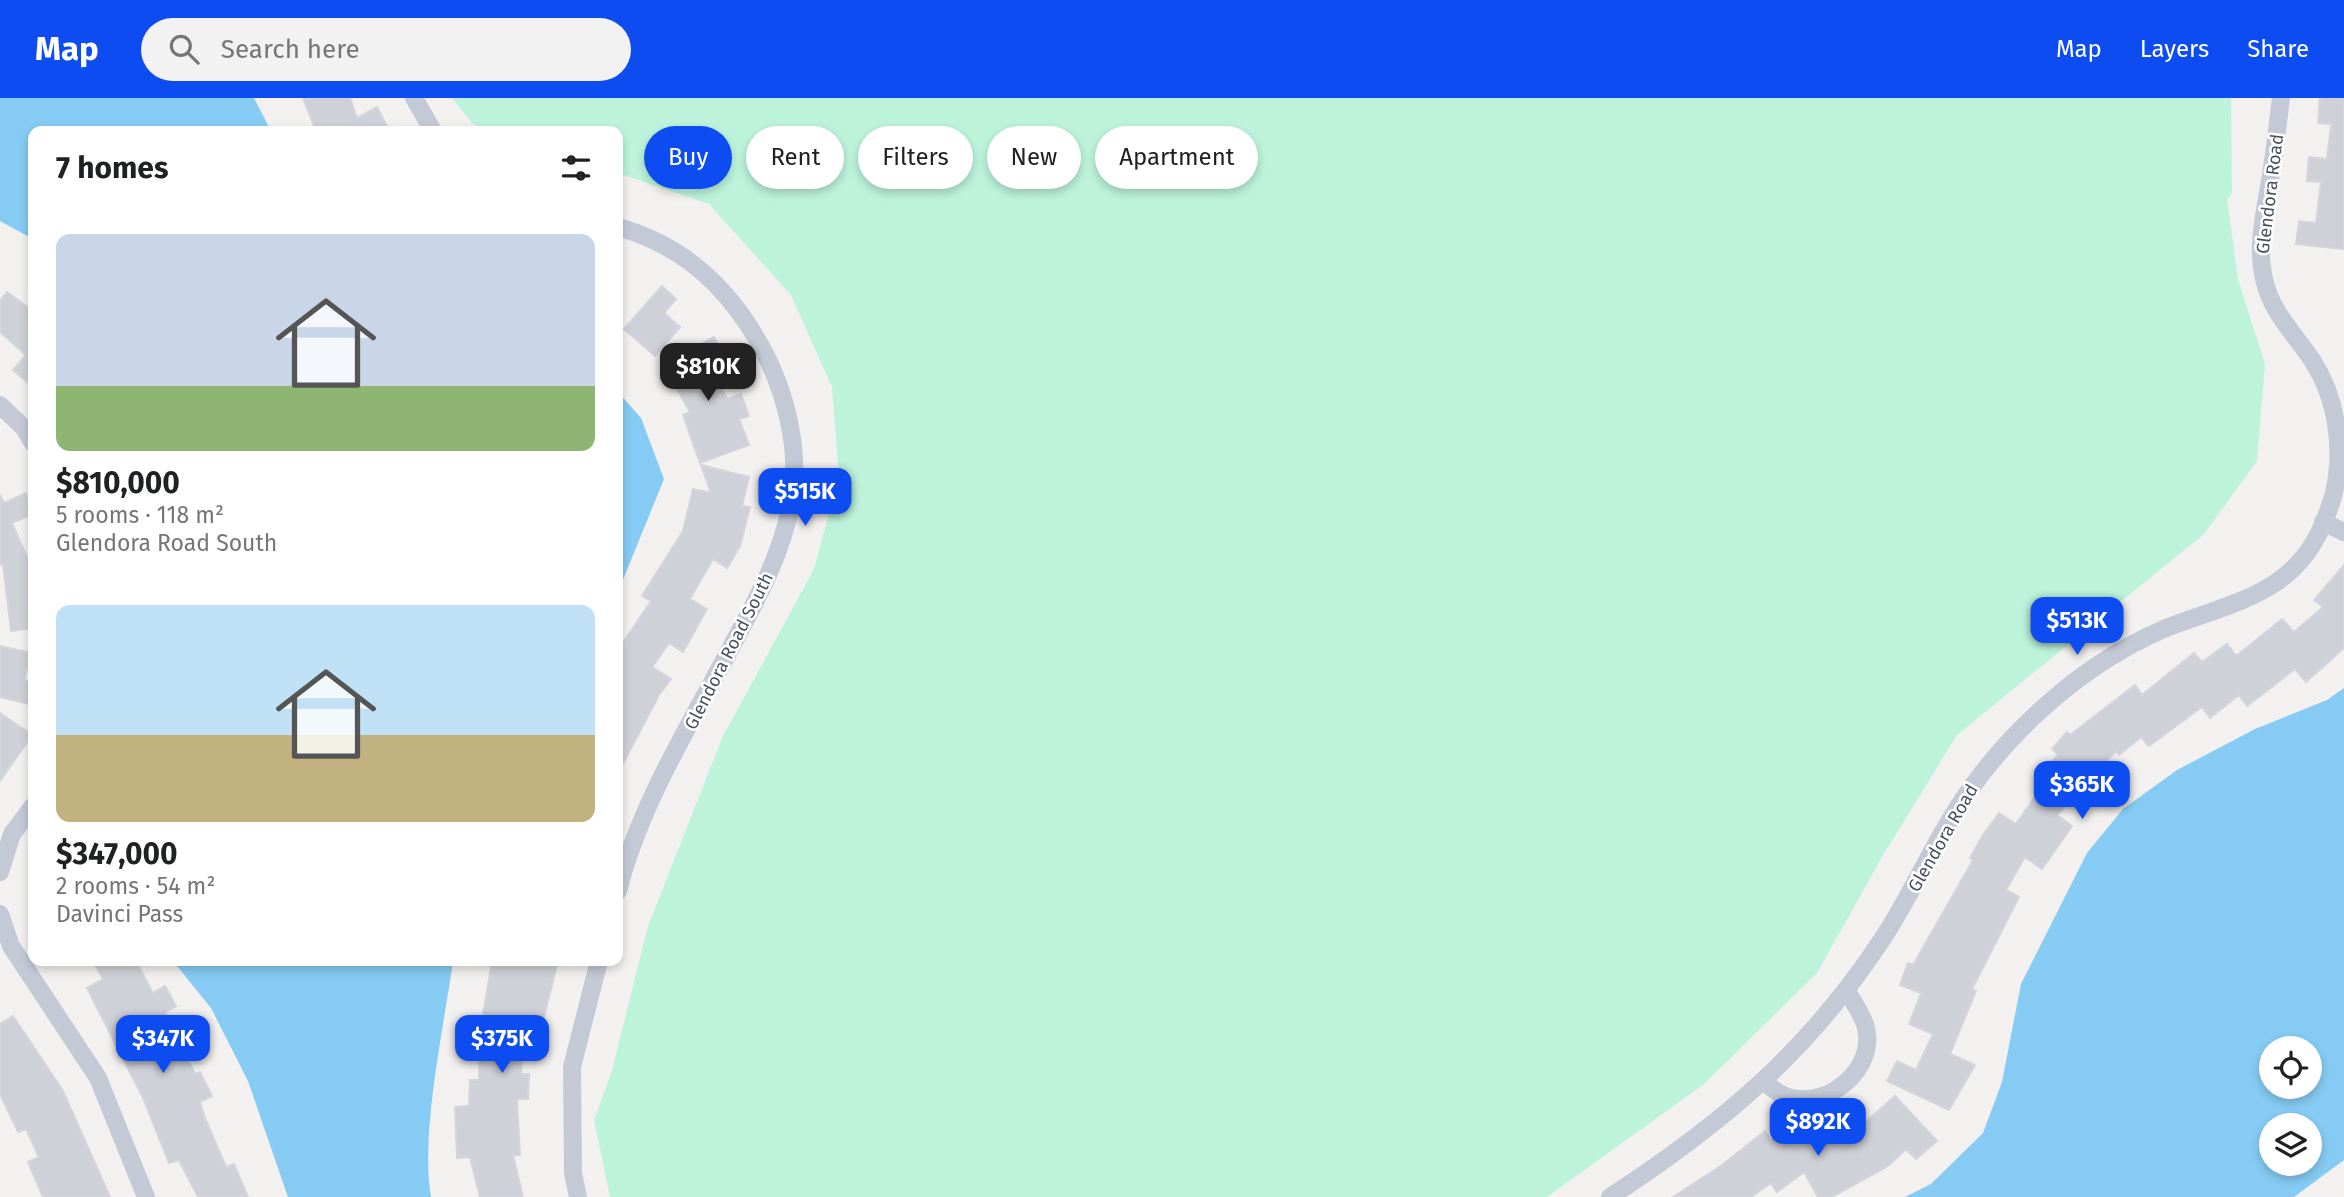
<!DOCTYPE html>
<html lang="en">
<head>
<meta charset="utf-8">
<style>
  :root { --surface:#fff; --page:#f2f2f2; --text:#202124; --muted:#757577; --accent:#0c4cf1 }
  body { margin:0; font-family:"Fira Sans",sans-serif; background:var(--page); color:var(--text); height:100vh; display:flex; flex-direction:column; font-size:26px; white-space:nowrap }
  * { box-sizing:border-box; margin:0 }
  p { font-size:23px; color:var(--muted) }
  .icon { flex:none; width:38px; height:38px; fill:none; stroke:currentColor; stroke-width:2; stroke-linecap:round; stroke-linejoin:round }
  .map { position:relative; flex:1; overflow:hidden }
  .side { position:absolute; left:28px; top:28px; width:595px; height:840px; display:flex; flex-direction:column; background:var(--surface); border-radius:14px; box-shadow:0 4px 10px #0003 }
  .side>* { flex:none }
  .guide { position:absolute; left:644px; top:28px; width:665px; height:63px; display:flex; gap:14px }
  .fabs { position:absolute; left:2259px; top:938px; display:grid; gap:14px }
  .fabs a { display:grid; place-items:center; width:63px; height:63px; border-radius:50%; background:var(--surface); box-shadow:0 4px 10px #0003; font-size:35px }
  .price { position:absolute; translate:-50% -60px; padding:0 16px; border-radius:14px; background:var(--accent); color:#fff; font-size:23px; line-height:46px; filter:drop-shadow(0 2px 4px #0008) }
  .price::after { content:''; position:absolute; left:50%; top:42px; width:21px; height:16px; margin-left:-10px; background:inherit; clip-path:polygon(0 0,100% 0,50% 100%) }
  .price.on { background:#222; color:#fff }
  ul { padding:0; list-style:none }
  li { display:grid; align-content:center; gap:14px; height:371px; padding:0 28px }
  li span { display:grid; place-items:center; height:217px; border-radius:14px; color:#555 }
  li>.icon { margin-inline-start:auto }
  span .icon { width:126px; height:126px; fill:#fffc; stroke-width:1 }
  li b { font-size:30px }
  h2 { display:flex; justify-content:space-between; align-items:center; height:84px; padding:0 28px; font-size:30px }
  .pill { padding:0 24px; border-radius:32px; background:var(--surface); box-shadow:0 4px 10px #0003; font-size:24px; line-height:63px }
  .pill.on { background:var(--accent); color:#fff }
  header { display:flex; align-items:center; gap:42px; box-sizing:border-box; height:98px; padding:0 35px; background:var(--accent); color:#fff }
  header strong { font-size:33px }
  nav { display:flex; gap:38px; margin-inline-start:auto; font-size:24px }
  .search { width:490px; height:63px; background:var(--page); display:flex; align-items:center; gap:18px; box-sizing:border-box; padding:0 24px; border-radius:38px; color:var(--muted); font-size:26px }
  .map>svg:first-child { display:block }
  .green { fill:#bcf3da }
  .water { fill:#86cbf3; fill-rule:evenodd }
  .building { fill:#cfd1d8; stroke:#d4d5dc; stroke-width:2 }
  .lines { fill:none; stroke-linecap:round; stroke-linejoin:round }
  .minor { stroke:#c3cad6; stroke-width:18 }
  .labels { text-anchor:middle; stroke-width:5; stroke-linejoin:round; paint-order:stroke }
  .street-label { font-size:18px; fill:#47505f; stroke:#fff }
</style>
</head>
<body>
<header>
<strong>Map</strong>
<div class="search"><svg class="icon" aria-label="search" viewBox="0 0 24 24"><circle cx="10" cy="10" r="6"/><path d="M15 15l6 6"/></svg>Search here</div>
<nav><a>Map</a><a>Layers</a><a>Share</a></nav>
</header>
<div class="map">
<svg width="2344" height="1099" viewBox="0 0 2344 1099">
  <rect width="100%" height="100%" fill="#f3f1f0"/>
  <path class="green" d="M 452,0 L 2231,0 L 2232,95 L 2227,102 L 2238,181 L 2265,266 L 2257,363 L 2204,436 L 1957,637 L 1882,759 L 1817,875 L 1704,986 L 1547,1099 L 610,1099 L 594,1022 L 612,973 L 648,828 L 723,638 L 814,471 L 839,379 L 832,289 L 791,197 L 709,106 L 618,75 L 618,33 L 494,33 L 473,26 Z"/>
  <path class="water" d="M 0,0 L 254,0 L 271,33 L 33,33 L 33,141 L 0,123 Z
    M 618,294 L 641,320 L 664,381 L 618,494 Z
    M 2344,590 L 2344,1062 L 2294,1099 L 1905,1099 L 1931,1086 L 1983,1035 L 2002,984 L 2021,886 L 2087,755 L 2123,711 L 2177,672 L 2255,631 L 2327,602 ZM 2310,950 L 2310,989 L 2272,989 L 2272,950 ZM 2310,1027 L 2310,1066 L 2272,1066 L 2272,1027 Z
    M 173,863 L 453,863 C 444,929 420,1035 431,1099 L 288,1099 L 248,983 L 211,910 Z"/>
  <path class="building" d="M 303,0 L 350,0 L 357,20 L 377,9 L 387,28 L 378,33 L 316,33 Z
    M 2320,0 L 2344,0 L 2344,151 L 2296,146 L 2299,123 L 2316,125 L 2321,84 L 2307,83 L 2309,59 L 2327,61 L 2331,26 L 2318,25 Z
    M 662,188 L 676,201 L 664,215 L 680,229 L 655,258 L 624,231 Z
    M 7,194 L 33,213 L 33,289 L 13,272 L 26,257 L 0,234 L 0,203 Z
    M 714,239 L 724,258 L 709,266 L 727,301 L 741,296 L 749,318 L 739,321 L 749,347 L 700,365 L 683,317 L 690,314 L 663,266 Z
    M 701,367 L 749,379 L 742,408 L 750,409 L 740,448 L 727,470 L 713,461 L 690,501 L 707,511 L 683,554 L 669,545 L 652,569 L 671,581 L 659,597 L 618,675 L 618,552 L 651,503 L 642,498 L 683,433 L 693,391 L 711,395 Z
    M 26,395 L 33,416 L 12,425 L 33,473 L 33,530 L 11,533 L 3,466 L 0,467 L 0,397 L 4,405 Z
    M 2344,467 L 2344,550 L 2306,584 L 2295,571 L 2247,608 L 2239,597 L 2210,620 L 2202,609 L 2149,648 L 2141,639 L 2119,657 L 2116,653 L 2057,717 L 2072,728 L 2042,771 L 2025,759 L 2006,792 L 2019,799 L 1972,891 L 1976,893 L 1950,956 L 1975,967 L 1949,1012 L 1887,983 L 1897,963 L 1916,972 L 1933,936 L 1909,926 L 1921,895 L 1900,887 L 1908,865 L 1913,867 L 1973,762 L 1970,760 L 1983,737 L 1999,715 L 2016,726 L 2046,683 L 2040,677 L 2058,657 L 2052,651 L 2067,634 L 2070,637 L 2135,587 L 2142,597 L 2194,555 L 2202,564 L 2227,546 L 2236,558 L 2282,521 L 2294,534 L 2323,509 L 2314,502 Z
    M 0,548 L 31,555 L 24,582 L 33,584 L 33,607 L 0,599 Z
    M 0,615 L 32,637 L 0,683 Z
    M 93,863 L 136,863 L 153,895 L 165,888 L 176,908 L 165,914 L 195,976 L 200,974 L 212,998 L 200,1004 L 204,1018 L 226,1069 L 234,1066 L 248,1099 L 198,1099 L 179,1062 L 169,1065 L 143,1000 L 87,890 L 103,881 Z
    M 492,863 L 558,863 L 542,927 L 524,924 L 521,976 L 529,976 L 528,1001 L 517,1001 L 520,1057 L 513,1057 L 523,1099 L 480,1099 L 470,1059 L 457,1060 L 455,1009 L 469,1008 L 470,982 L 479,982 L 480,934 Z
    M 13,918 L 63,993 L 110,1099 L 43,1099 L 28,1064 L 39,1059 L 26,1031 L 18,1034 L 0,996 L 0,926 Z
    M 1895,998 L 1937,1043 L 1916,1061 L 1906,1051 L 1888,1068 L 1832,1099 L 1818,1099 L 1804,1074 L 1777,1094 L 1771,1085 L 1751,1099 L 1673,1099 L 1722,1067 L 1765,1033 L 1771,1042 L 1800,1026 L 1814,1051 L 1846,1034 L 1849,1039 Z"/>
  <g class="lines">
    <path class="minor" d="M 414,0 L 433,33
      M 618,129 C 679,146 723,184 755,238 C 784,285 802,351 791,406 C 782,454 760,496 737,538 C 694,621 641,702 618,793
      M 0,307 L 24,330 L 33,345
      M 2323,424 L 2344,434
      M 0,774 L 12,736 L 33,708
      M 0,816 L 11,848 L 98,980 L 146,1099
      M 1764,984 C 1773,991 1781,998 1792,1000 C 1830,1009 1876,970 1866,930 C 1863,917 1853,903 1846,892
      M 578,1099 L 573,1075 L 572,969 L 599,863
      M 1610,1099 C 1722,1026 1809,953 1883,840 C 1906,805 1923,768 1944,732 C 1972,683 2008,640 2051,603 C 2087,571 2136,540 2182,524 C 2260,497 2309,485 2334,395 C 2344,351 2337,300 2312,262 C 2294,235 2271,214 2264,181 C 2257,151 2263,124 2268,94 C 2274,63 2277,31 2281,0"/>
  </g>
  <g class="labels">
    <g class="street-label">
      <text transform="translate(2270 96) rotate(-83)" y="6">Glendora Road</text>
      <text transform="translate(729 553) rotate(-63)" y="6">Glendora Road South</text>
      <text transform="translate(1943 740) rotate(-60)" y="6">Glendora Road</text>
    </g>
  </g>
</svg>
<div class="fabs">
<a><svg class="icon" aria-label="locate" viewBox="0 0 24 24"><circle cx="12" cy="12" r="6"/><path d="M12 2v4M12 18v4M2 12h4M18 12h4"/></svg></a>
<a><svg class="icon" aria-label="layers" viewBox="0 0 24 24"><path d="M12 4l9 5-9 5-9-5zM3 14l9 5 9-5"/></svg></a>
</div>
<b class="price on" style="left:708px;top:305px">$810K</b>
<b class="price" style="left:805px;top:430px">$515K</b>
<b class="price" style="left:2077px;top:559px">$513K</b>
<b class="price" style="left:2082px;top:723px">$365K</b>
<b class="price" style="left:163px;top:977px">$347K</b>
<b class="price" style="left:502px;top:977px">$375K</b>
<b class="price" style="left:1818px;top:1060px">$892K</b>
<div class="guide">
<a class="pill on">Buy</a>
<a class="pill">Rent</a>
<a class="pill">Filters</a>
<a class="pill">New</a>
<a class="pill">Apartment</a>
</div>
<section class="side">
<h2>7 homes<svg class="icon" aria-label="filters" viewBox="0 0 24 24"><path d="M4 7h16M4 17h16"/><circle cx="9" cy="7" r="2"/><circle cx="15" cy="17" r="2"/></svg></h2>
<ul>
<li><span style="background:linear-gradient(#c9d6e8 70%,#8fb573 0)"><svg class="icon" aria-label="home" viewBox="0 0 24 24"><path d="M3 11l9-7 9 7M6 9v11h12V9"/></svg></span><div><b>$810,000</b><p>5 rooms · 118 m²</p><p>Glendora Road South</p></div></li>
<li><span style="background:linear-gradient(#bfe0f5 60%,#c2b280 0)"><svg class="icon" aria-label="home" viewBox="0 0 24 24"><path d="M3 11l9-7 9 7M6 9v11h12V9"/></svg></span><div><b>$347,000</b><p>2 rooms · 54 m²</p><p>Davinci Pass</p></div></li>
</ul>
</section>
</div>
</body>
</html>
